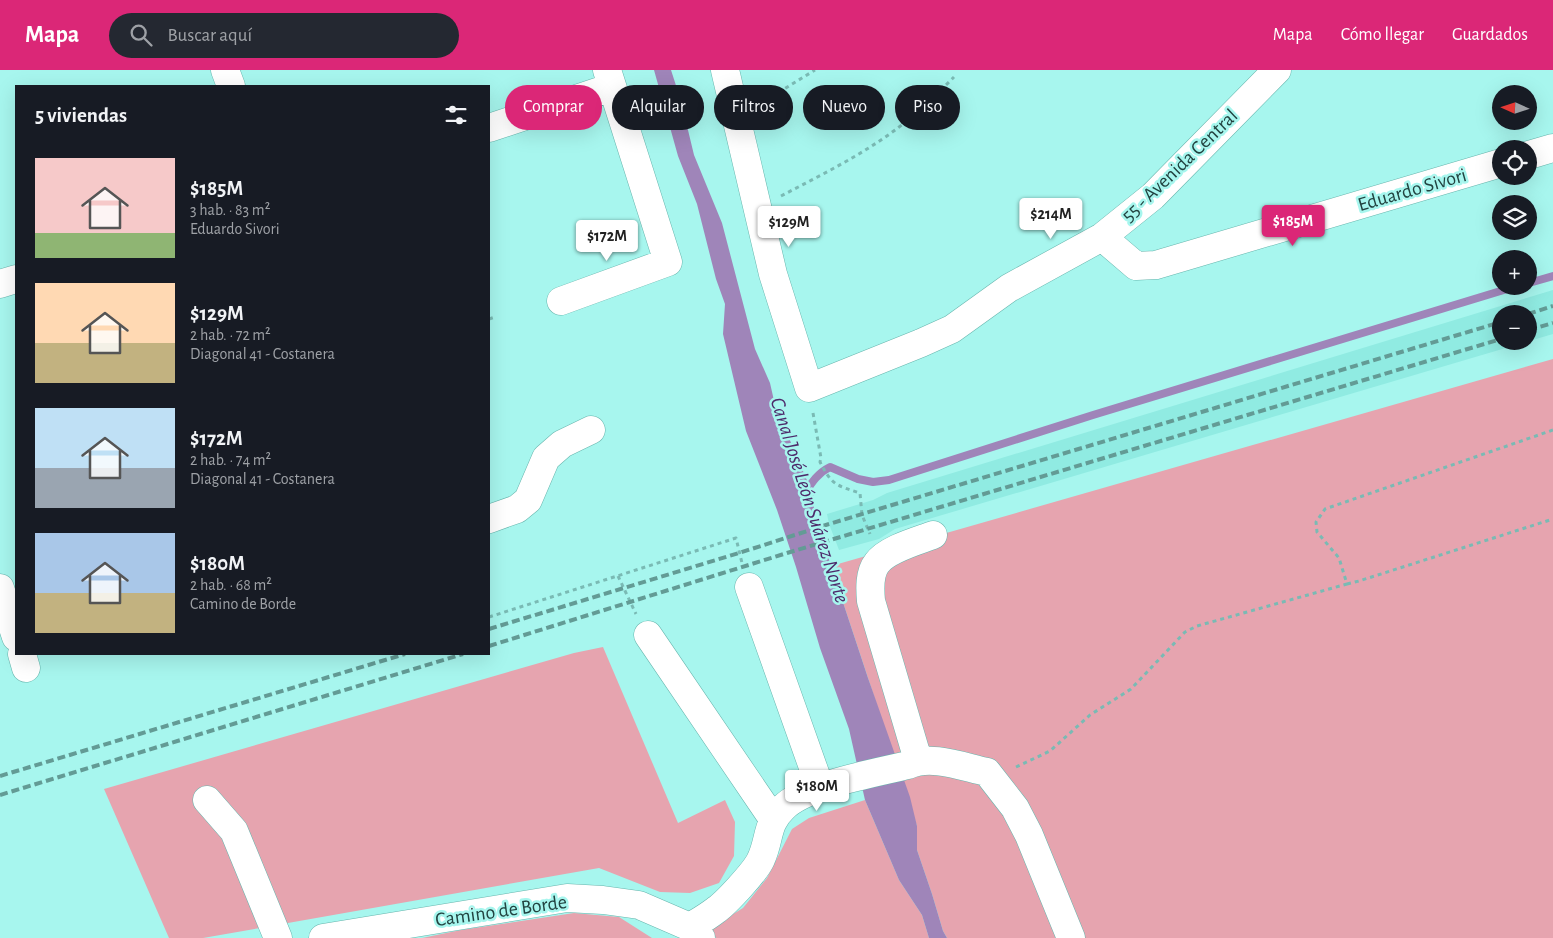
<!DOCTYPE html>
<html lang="es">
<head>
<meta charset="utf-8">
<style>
  :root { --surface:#171b24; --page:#242831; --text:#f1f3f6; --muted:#9ea1a6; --accent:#db2777 }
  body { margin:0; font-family:"Alegreya Sans",sans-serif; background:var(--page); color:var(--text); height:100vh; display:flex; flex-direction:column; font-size:19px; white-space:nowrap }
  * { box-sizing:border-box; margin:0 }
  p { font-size:16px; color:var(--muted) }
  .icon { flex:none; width:28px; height:28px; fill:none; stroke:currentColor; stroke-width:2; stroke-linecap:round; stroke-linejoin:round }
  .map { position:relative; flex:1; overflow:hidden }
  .sheet { position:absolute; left:15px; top:15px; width:475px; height:570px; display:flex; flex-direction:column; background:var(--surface); border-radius:0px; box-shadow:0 5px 20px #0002 }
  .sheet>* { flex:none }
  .guide { position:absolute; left:505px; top:15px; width:475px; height:45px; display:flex; gap:10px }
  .needle { width:32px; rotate:273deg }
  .fabs { position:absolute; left:1492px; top:15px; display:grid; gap:10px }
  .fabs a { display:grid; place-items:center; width:45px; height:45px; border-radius:50%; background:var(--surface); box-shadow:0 5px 20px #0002; font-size:25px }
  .price { position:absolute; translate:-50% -42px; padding:0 11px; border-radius:5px; background:#fff; color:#222; font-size:16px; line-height:32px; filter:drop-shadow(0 1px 2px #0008) }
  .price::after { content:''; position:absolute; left:50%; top:30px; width:15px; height:11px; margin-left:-8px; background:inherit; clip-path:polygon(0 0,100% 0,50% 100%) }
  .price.selected { background:var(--accent); color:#fff }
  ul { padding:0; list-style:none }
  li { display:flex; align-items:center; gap:15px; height:125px; padding:0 20px }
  li span { display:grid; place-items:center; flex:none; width:140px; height:100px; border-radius:0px; color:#555 }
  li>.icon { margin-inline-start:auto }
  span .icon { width:60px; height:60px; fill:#fffc; stroke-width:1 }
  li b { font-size:21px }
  h2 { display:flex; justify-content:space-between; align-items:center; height:60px; padding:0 20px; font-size:21px }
  .chip { padding:0 18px; border-radius:22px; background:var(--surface); box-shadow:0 5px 20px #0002; font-size:18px; line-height:45px }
  .chip.selected { background:var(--accent); color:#fff }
  header { display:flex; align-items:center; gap:30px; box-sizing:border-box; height:70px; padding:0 25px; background:var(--accent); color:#fff }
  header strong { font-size:24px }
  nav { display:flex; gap:28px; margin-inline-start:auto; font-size:18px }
  .search { width:350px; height:45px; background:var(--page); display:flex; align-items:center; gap:12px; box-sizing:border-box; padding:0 18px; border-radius:28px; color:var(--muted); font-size:19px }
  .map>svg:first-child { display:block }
  .built { fill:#90ebe2; fill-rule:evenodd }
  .green { fill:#e6a4af }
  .water { fill:#9f85b9 }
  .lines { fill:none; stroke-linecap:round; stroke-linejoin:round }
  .stream { stroke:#9f85b9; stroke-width:8 }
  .minor-casing { stroke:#67b5ad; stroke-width:29 }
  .path { stroke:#7abab4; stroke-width:3; stroke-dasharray:4 4; stroke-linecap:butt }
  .minor { stroke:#fff; stroke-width:28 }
  .rail { stroke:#639b95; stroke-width:4; stroke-dasharray:8 4; stroke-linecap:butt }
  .labels { text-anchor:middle; stroke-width:5; stroke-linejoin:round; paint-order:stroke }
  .street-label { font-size:20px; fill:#224340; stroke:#a7f6ee }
  .water-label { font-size:21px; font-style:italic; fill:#4d2a6a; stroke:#a7f6ee }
</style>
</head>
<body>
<header>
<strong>Mapa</strong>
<div class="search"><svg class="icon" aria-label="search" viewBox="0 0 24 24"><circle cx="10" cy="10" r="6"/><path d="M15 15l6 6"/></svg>Buscar aquí</div>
<nav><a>Mapa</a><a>Cómo llegar</a><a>Guardados</a></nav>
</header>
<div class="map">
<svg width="1553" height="868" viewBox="0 0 1553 868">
  <rect width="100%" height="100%" fill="#a7f6ee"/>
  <path class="built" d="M 1553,220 L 1553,264 L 895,459 L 879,469 L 839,480 L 829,454 L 827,444 L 873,430 L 887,423 ZM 1501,244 L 1529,244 L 1529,271 L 1501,271 Z"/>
  <path class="green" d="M 1553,289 L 1553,868 L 947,868 L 943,861 L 932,824 L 917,780 L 917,756 L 831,496 Z
    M 603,577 L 678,753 L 725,730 L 735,752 L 734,786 L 719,813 L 690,823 L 660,822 L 599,798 L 203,868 L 169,868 L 104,719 L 574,583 Z
    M 865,730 L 899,810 L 922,845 L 929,868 L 716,868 L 709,859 L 743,838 L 767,808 L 792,759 L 809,748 Z
    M 574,843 L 619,847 L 652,868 L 422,868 L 461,860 Z"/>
  <path class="water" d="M 654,0 L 671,0 L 681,31 L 694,85 L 722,153 L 755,279 L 770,313 L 775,335 L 814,427 L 814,443 L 831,496 L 868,608 L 910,727 L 917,756 L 917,780 L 932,824 L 943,861 L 947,868 L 929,868 L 922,845 L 899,810 L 865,730 L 849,659 L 820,578 L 796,497 L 777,440 L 746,361 L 723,264 L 725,234 L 716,209 L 697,134 L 678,86 Z"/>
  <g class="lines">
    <path class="stream" d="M 1529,213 L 1553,206
      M 805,423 C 812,412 818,403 830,397 L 858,409 L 873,412 L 889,410 L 1093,345 L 1517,216"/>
    <g class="minor-casing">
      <path id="minor" d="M 225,0 L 231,16
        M 725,0 L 773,204 L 809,318 L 921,273 L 952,259 L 1009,218 L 1102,167 L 1153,126 L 1277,0
        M 489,58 L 612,17
        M 1529,85 L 1553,78
        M 1102,167 L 1136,196 L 1156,195 L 1501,93
        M 0,214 L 16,209
        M 561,231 L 668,192 L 607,0
        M 489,449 L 517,439 L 528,430 L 546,388 L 562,374 L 591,360
        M 749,517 L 820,717
        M 0,518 L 16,567
        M 648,565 L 773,749
        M 22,584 L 26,598
        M 918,690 L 871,531 C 870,520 869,503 877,493 C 887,479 917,471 933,465
        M 207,730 L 234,761 L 278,868
        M 690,857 C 698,852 707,847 716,840 C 726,833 756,801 761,789 C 770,770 766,754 783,738 C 805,715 876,703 908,695 C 931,684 963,697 987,702 L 1015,738 L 1029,765 L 1071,868
        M 323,868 L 567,828 L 603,830 L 639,835 L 690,857 L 701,868"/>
    </g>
    <path class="path" d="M 758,35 L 815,0
      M 781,126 C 823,104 866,83 903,54 C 922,39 938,23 954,7
      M 489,249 L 495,247
      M 813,343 L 821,388 L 820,392 C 832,415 835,415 860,423 L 862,445 L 870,464
      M 618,506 L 636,544
      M 1347,514 L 1359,511 L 1553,449
      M 489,547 L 736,468 L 742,493
      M 1016,697 L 1050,681 L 1090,645 L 1131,619 L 1185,562 L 1197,556 L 1347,514 L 1339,488 L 1317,462 L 1316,452 L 1325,439 L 1553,360"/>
    <use href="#minor" class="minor"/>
    <path class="rail" d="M 1528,244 L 1553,236
      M 1529,260 L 1553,253
      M 489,559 L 739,483 L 829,454 L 1501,252
      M 489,576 L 787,483 L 1501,269
      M 0,706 L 405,584
      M 0,725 L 463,584"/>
  </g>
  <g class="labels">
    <g class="street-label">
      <text transform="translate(1179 95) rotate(-44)" y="7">55 - Avenida Central</text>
      <text transform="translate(1412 119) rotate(-16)" y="7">Eduardo Sivori</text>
      <text transform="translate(501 840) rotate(-8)" y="7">Camino de Borde</text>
    </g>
    <g class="water-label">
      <text transform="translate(810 430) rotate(72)" y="7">Canal José León Suárez Norte</text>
    </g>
  </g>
</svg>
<div class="fabs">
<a><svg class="needle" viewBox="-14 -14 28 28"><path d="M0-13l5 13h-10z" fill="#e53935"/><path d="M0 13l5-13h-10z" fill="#9ea1a6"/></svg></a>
<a><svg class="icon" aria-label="locate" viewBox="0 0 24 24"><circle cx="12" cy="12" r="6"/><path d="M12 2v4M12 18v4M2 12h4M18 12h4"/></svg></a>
<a><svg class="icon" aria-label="layers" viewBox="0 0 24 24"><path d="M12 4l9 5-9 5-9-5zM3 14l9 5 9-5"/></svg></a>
<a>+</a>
<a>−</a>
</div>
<b class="price" style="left:1051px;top:170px">$214M</b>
<b class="price selected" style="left:1293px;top:177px">$185M</b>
<b class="price" style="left:789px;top:178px">$129M</b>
<b class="price" style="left:607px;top:192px">$172M</b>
<b class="price" style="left:817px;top:742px">$180M</b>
<div class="guide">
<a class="chip selected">Comprar</a>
<a class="chip">Alquilar</a>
<a class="chip">Filtros</a>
<a class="chip">Nuevo</a>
<a class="chip">Piso</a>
</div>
<section class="sheet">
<h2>5 viviendas<svg class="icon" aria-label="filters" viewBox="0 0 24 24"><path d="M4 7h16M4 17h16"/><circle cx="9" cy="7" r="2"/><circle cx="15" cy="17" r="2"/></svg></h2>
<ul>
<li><span style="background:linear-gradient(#f6c9c9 75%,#8fb573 0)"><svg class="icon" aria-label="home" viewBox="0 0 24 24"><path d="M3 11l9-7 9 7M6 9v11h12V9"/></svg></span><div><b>$185M</b><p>3 hab. · 83 m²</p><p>Eduardo Sivori</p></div></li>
<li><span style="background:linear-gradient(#ffd9b3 60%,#c2b280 0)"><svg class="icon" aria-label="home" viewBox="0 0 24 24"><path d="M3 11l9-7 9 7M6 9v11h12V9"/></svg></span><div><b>$129M</b><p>2 hab. · 72 m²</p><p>Diagonal 41 - Costanera</p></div></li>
<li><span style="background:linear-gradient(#bfe0f5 60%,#9aa5b1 0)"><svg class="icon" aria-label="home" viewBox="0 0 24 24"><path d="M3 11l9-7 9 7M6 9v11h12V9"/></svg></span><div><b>$172M</b><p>2 hab. · 74 m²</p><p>Diagonal 41 - Costanera</p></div></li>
<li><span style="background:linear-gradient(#a9c7e8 60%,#c2b280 0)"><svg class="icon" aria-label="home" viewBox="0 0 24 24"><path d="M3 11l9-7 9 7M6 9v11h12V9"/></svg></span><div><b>$180M</b><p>2 hab. · 68 m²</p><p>Camino de Borde</p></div></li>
</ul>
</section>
</div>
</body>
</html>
